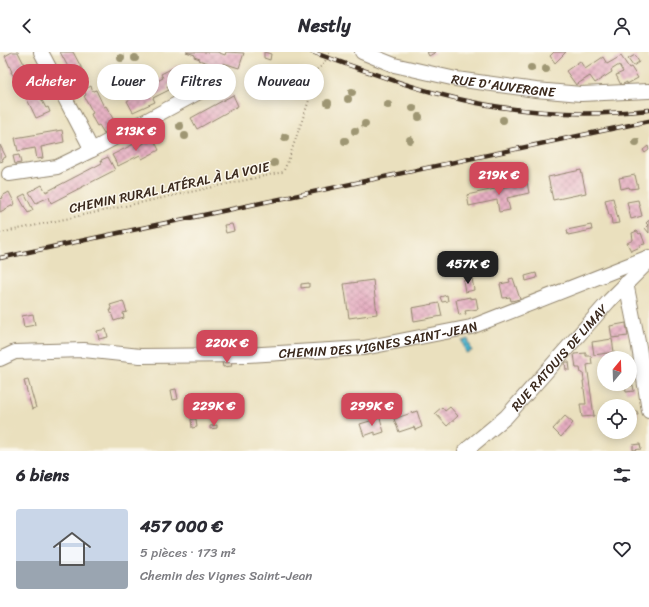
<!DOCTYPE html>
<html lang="fr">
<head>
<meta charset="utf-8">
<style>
  :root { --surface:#fff; --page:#f7f7f7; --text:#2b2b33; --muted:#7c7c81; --line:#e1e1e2; --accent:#d1495b }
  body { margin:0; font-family:Sriracha,sans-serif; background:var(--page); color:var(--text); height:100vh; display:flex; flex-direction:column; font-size:15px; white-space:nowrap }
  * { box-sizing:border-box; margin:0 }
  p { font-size:13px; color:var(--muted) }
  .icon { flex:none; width:22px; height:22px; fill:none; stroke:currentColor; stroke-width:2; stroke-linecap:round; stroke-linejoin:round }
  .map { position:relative; height:399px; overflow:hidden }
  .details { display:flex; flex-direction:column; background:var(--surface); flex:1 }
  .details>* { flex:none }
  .guide { position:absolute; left:12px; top:12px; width:400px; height:36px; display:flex; gap:8px }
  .needle { width:26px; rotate:19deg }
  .tools { position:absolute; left:597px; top:299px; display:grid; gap:8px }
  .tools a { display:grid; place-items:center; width:40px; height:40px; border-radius:50%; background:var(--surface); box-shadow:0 2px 10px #0003; font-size:20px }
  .price { position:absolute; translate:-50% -34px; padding:0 9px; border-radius:8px; background:var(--accent); color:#fff; font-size:13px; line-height:26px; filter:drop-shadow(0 1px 2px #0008) }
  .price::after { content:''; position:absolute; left:50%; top:24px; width:12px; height:9px; margin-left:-6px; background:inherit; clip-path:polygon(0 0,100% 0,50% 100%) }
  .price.on { background:#222; color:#fff }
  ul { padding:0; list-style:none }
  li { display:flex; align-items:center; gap:12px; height:100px; padding:0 16px }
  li+li { border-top:1px solid var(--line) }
  li span { display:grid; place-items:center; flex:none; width:112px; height:80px; border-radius:4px; color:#555 }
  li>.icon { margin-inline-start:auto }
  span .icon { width:48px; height:48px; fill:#fffc; stroke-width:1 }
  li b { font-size:17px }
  h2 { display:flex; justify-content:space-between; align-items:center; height:48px; padding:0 16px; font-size:17px }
  .tag { padding:0 14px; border-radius:18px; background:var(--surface); box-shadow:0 2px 10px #0003; font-size:14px; line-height:36px }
  .tag.on { background:var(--accent); color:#fff }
  header { display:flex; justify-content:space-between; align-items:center; height:52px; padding:0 16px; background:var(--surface); font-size:18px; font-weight:800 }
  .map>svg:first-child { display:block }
  .water { fill:url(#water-rules); stroke:#446f76 }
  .building { fill:url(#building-cross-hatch) }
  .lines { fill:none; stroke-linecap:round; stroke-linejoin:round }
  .minor-casing { stroke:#92856e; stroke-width:16 }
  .path { stroke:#92856e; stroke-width:2; stroke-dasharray:1 3; stroke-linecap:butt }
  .minor { stroke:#fff; stroke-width:14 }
  .rail-casing { stroke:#3b2a1e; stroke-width:4.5 }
  .rail { stroke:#fbf7ec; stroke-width:3; stroke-dasharray:9; stroke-linecap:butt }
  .tree { fill:#9e9673 }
  .labels { text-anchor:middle; stroke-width:3; stroke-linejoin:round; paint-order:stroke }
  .street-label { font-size:13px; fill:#3b2a1e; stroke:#fbf7ec }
</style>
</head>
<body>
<header><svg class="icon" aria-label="back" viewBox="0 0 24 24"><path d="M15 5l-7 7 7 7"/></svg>Nestly<svg class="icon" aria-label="person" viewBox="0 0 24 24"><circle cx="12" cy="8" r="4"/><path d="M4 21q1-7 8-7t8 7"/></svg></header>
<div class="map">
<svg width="649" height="399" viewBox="0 0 649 399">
  <defs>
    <pattern id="water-rules" width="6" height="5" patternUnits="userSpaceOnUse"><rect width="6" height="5" fill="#4eb4cd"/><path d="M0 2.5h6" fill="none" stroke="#4293a6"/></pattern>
    <pattern id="building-cross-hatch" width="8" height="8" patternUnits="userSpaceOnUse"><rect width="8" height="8" fill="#e5adc1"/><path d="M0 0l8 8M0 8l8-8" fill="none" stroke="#bb8d9c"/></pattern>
  </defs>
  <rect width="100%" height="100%" fill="#fbf7ec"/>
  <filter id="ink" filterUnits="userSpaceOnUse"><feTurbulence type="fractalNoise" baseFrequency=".025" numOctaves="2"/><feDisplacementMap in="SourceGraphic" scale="8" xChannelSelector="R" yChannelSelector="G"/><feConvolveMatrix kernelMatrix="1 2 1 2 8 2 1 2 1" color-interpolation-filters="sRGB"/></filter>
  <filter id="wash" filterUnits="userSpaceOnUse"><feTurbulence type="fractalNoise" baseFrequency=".012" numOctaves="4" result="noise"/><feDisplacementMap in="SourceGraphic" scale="16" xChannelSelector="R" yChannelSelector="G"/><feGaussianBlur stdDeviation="0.9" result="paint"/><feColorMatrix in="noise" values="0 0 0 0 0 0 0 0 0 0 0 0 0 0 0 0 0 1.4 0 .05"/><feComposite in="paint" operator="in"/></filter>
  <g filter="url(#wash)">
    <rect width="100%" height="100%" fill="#eae0be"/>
    <path class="water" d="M 468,287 L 472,299 L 466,301 L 462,289 Z"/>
    <g id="blocks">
      <path class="building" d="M 12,0 L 18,0 L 25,14 L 24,15 L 26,19 L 28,18 L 30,22 L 29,23 L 34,34 L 23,39 L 15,24 L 14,25 L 11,20 L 12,20 L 5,4 Z
        M 60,0 L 73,0 L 88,28 L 78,33 Z
        M 186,0 L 217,0 L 225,3 L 226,0 L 244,1 L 239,16 L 223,11 L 221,16 L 199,8 L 200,7 L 194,5 L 195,3 Z
        M 264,0 L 271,2 L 270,8 L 264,6 Z
        M 427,0 L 436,0 L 429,4 Z
        M 554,0 L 566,0 L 555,11 L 550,4 Z
        M 635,3 L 639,10 L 633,14 L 628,7 Z
        M 621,4 L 629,16 L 631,15 L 638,26 L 627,32 L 627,30 L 621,33 L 616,23 L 623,20 L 619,13 L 611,18 L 612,20 L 595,31 L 590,24 L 576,33 L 566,19 L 580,9 L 585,17 L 603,5 L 607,12 Z
        M 181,12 L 188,24 L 167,34 L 169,38 L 153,46 L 155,50 L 133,60 L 127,49 L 143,40 L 142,37 L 163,26 L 161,22 Z
        M 279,19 L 286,32 L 263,44 L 257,32 L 275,23 L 274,22 Z
        M 91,34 L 93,39 L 96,38 L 104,55 L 106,54 L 117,74 L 104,81 L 99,73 L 97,74 L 93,67 L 91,62 L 93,61 L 84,44 L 86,43 L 84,38 Z
        M 37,39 L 46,56 L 48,55 L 50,60 L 36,66 L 26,45 Z
        M 233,43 L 238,54 L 197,77 L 191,66 Z
        M 62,78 L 64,90 L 41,95 L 43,106 L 37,107 L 35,96 L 18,99 L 15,86 Z
        M 153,86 L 159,98 L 142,107 L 140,103 L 118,114 L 112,103 L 134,92 L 136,96 Z
        M 0,93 L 6,105 L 2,107 L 3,109 L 0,110 Z
        M 648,94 L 649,98 L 645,101 L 643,98 Z
        M 19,103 L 21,111 L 15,112 L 13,104 Z
        M 108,105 L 115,118 L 51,151 L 49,145 L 36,151 L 29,140 L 42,133 L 46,140 L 102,111 L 101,108 Z
        M 581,118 L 586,141 L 553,148 L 548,125 Z
        M 635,123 L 638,136 L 630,137 L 629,135 L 621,137 L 619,126 Z
        M 527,130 L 529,141 L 507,146 L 510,158 L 499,160 L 497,148 L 469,154 L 467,143 Z
        M 9,140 L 15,152 L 0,160 L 0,147 L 3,146 L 2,144 Z
        M 25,142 L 33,158 L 28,161 L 19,145 Z
        M 613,146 L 619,171 L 612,172 L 611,163 L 609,163 L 605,148 Z
        M 638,148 L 642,164 L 631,167 L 627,150 Z
        M 649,168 L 649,181 L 645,176 L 648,173 L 646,171 Z
        M 232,172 L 234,179 L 226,181 L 224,173 Z
        M 591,173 L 592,178 L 568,183 L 567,178 Z
        M 637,179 L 639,182 L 641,181 L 645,192 L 640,193 L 640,195 L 631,199 L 627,191 L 633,188 L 632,181 Z
        M 493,204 L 495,214 L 487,216 L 485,206 Z
        M 536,221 L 537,226 L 526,229 L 525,224 Z
        M 472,226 L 474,238 L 465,240 L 463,228 Z
        M 513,226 L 520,247 L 511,249 L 510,245 L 503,246 L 500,232 L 510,230 L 509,227 Z
        M 373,228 L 377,262 L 349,266 L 344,232 Z
        M 309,231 L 309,235 L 301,236 L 301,232 Z
        M 447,243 L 448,249 L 442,250 L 440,245 Z
        M 470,245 L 470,247 L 476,246 L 478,257 L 465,259 L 466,262 L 459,263 L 456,248 Z
        M 123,249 L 127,260 L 123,261 L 124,266 L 114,269 L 110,258 L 112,258 L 110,253 Z
        M 439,251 L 442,264 L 414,269 L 412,256 Z
        M 33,262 L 35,273 L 24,275 L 22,264 Z
        M 626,271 L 628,284 L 612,286 L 610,274 Z
        M 106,277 L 108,285 L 99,287 L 97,279 Z
        M 612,287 L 614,300 L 594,303 L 592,290 Z
        M 586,301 L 586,304 L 591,304 L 592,312 L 587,313 L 594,364 L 582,365 L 580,352 L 586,352 L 583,329 L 584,329 L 583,321 L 581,321 L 580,316 L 576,316 L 574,302 Z
        M 222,310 L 231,310 L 232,314 L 223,315 Z
        M 565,310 L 569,310 L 570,318 L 566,318 Z
        M 28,328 L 36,356 L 32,357 L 24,329 Z
        M 633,333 L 634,339 L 626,340 L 625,334 Z
        M 176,337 L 178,347 L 173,348 L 171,338 Z
        M 442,355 L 445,359 L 450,355 L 458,364 L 447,374 L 435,361 Z
        M 417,359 L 422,375 L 415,378 L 414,375 L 399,380 L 394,367 Z
        M 637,359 L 638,363 L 631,364 L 631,360 Z
        M 565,364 L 573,371 L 561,385 L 553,377 Z
        M 380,366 L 384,380 L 375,383 L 375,380 L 364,384 L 360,372 Z
        M 191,367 L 196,367 L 197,375 L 192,376 Z
        M 217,373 L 217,376 L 210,377 L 210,374 Z
        M 640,392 L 641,397 L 633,398 L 633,393 Z"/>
    </g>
  </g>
  <g filter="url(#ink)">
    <use href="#blocks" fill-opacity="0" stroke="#92856e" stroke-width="1"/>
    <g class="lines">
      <g class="minor-casing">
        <g id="minor">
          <path d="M 41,0 L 92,98"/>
          <path id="s1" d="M 362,0 L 394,13 L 456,27 L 536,38 L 581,42 L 649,39"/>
          <path d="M 9,122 L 57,115 L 92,98 L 212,33"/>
          <path d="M 626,231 L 639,295 L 649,359"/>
          <path id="s2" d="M 0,307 L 15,300 L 84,298 L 140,304 L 247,303 L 364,296 L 471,275 L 649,205"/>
          <path id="s3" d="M 465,399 L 506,365 L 609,249 L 649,209"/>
        </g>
      </g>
      <path class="path" d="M 309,19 C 321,20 325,9 330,0
        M 0,181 L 283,120 L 288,109 L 314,34 L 313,25 L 308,19"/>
      <use href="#minor" class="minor"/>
      <g class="rail-casing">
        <path id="rail" d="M 312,0 C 366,19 421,40 477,51 C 533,62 592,64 649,58
          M 0,206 L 649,69"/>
      </g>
      <use href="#rail" class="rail"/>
    </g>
    <g class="tree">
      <circle cx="121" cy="6" r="4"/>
      <circle cx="135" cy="6" r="4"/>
      <circle cx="531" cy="16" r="4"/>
      <circle cx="546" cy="17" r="4"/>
      <circle cx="122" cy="22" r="4"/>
      <circle cx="290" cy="39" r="4"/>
      <circle cx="352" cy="40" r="4"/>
      <circle cx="348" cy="47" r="4"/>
      <circle cx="328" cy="51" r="4"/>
      <circle cx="388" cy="53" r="4"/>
      <circle cx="413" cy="56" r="4"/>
      <circle cx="419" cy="65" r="4"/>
      <circle cx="503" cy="68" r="4"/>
      <circle cx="365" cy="72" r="4"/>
      <circle cx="180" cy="74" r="4"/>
      <circle cx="355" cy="79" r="4"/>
      <circle cx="185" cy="84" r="4"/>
      <circle cx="285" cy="85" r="4"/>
      <circle cx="410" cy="88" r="4"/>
      <circle cx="345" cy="89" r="4"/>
      <circle cx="636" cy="90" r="4"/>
      <circle cx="274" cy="111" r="4"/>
    </g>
  </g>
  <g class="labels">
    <g class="street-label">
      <text dy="5" stroke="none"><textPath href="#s1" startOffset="146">RUE D'AUVERGNE</textPath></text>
      <text transform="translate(169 135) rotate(-12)" y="5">CHEMIN RURAL LATÉRAL À LA VOIE</text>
      <text dy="5" stroke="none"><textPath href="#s2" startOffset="381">CHEMIN DES VIGNES SAINT-JEAN</textPath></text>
      <text dy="5" stroke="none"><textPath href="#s3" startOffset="133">RUE RATOUIS DE LIMAY</textPath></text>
    </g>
  </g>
</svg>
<div class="tools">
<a><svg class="needle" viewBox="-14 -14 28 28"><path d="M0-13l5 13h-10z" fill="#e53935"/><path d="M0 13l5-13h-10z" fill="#7c7c81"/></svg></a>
<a><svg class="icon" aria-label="locate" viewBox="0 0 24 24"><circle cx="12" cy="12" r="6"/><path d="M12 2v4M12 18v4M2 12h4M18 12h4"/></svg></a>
</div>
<b class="price" style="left:136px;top:100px">213K €</b>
<b class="price" style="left:499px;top:144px">219K €</b>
<b class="price on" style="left:468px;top:233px">457K €</b>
<b class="price" style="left:227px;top:312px">220K €</b>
<b class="price" style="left:214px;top:375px">229K €</b>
<b class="price" style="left:372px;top:375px">299K €</b>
<div class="guide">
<a class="tag on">Acheter</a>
<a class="tag">Louer</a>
<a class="tag">Filtres</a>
<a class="tag">Nouveau</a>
</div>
</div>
<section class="details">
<h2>6 biens<svg class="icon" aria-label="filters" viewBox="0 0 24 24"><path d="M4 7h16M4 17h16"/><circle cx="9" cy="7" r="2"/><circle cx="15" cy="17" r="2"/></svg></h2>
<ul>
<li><span style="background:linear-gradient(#c9d6e8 65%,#9aa5b1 0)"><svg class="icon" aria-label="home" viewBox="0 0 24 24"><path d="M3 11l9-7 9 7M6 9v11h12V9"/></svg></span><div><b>457 000 €</b><p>5 pièces · 173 m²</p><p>Chemin des Vignes Saint-Jean</p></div><svg class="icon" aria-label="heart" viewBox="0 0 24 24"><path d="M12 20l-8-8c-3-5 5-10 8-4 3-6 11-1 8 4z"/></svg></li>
</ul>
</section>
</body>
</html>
